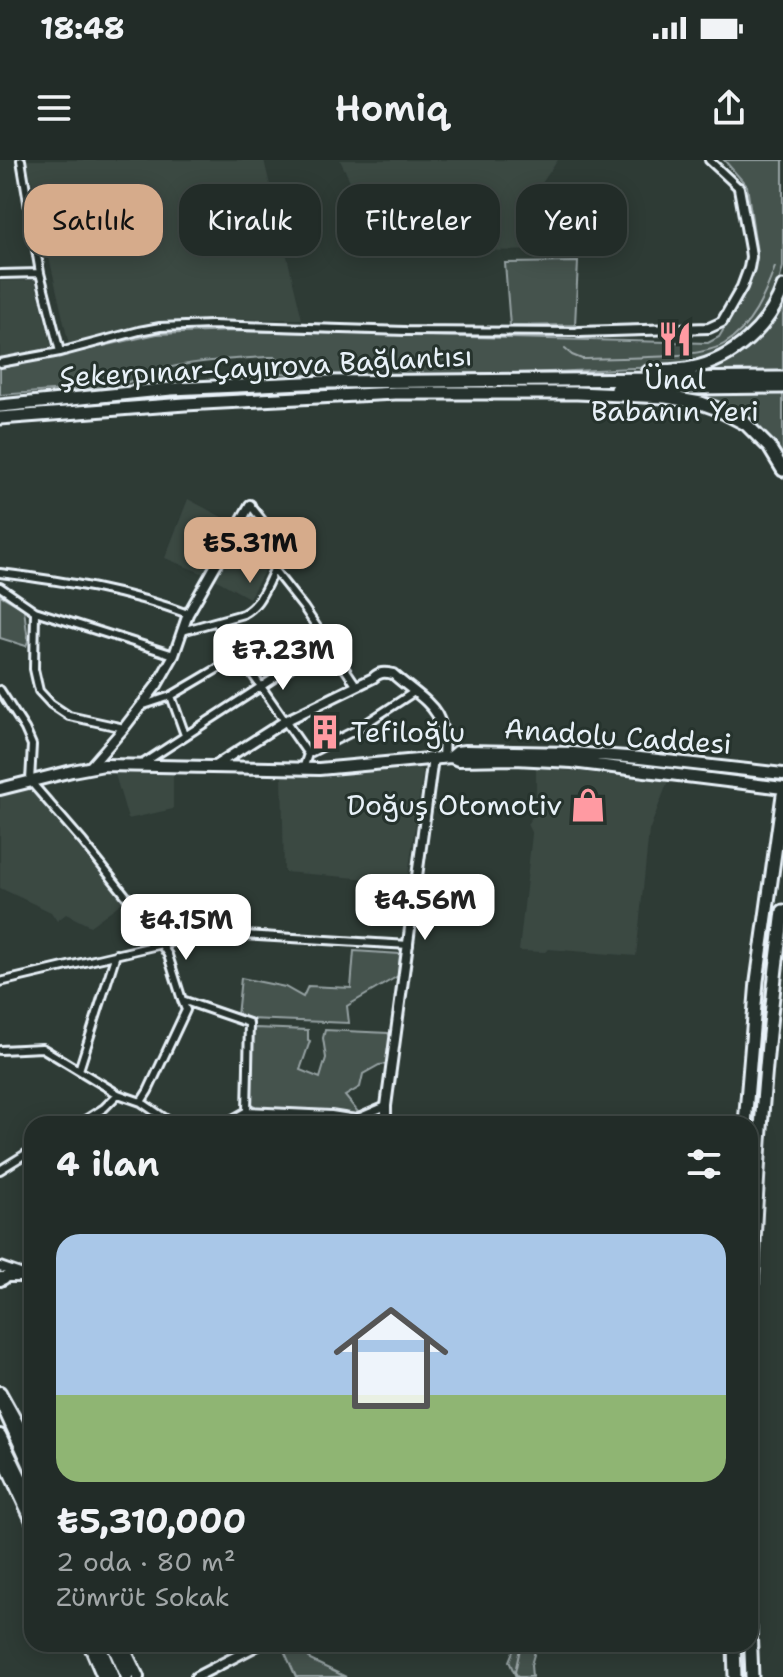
<!DOCTYPE html>
<html lang="tr">
<head>
<meta charset="utf-8">
<style>
  :root { --surface:#222c28; --page:#2e3834; --text:#f1f3f6; --muted:#a2a7a8; --line:#3f4845; --accent:#d6ab8b }
  body { margin:0; font-family:"Shantell Sans",sans-serif; background:var(--page); color:var(--text); height:100vh; display:flex; flex-direction:column; font-size:30px; white-space:nowrap }
  * { box-sizing:border-box; margin:0 }
  p { font-size:26px; color:var(--muted) }
  .icon { flex:none; width:44px; height:44px; fill:none; stroke:currentColor; stroke-width:2; stroke-linecap:round; stroke-linejoin:round }
  .map { position:relative; flex:1; overflow:hidden }
  .drawer { position:absolute; left:24px; top:956px; width:734px; height:536px; display:flex; flex-direction:column; background:var(--surface); border-radius:24px; box-shadow:0 4px 20px #0003,0 0 0 2px var(--line) }
  .drawer>* { flex:none }
  .top-card { position:absolute; left:24px; top:24px; width:736px; height:72px; display:flex; gap:16px }
  .price { position:absolute; translate:-50% -68px; padding:0 18px; border-radius:16px; background:#fff; color:#222; font-size:26px; line-height:52px; filter:drop-shadow(0 2px 4px #0008) }
  .price::after { content:''; position:absolute; left:50%; top:48px; width:24px; height:18px; margin-left:-12px; background:inherit; clip-path:polygon(0 0,100% 0,50% 100%) }
  .price.active { background:var(--accent); color:#111 }
  ul { padding:0; list-style:none }
  li { display:grid; align-content:center; gap:16px; height:424px; padding:0 32px }
  li span { display:grid; place-items:center; height:248px; border-radius:24px; color:#555 }
  li>.icon { margin-inline-start:auto }
  span .icon { width:144px; height:144px; fill:#fffc; stroke-width:1 }
  li b { font-size:34px }
  h2 { display:flex; justify-content:space-between; align-items:center; height:96px; padding:0 32px; font-size:34px }
  .tag { padding:0 28px; border-radius:24px; background:var(--surface); box-shadow:0 4px 20px #0003,0 0 0 2px var(--line); font-size:28px; line-height:72px }
  .tag.active { background:var(--accent); color:#111 }
  .status { display:flex; justify-content:space-between; align-items:center; height:56px; padding:0 40px; background:var(--surface); direction:ltr }
  .status svg { height:22px; fill:currentColor }
  header { display:flex; justify-content:space-between; align-items:center; height:104px; padding:0 32px; background:var(--surface); font-size:36px; font-weight:600 }
  .map>svg:first-child { display:block }
  .built { fill:#3b4843 }
  .green { fill:#45524e; stroke:#96a2a3; stroke-width:2 }
  .lines { fill:none; stroke-linecap:round; stroke-linejoin:round }
  .stream { stroke:#9da8a9; stroke-width:2 }
  .minor-casing { stroke:#e8f1f8; stroke-width:12 }
  .tertiary-casing { stroke:#e8f1f8; stroke-width:14 }
  .primary-casing { stroke:#e8f1f8; stroke-width:16 }
  .motorway-casing { stroke:#e8f1f8; stroke-width:17 }
  .minor { stroke:#26332d; stroke-width:6 }
  .tertiary { stroke:#26332d; stroke-width:8 }
  .primary { stroke:#26332d; stroke-width:10 }
  .motorway { stroke:#26332d; stroke-width:11 }
  .labels { text-anchor:middle; stroke-width:6; stroke-linejoin:round; paint-order:stroke }
  .street-label { font-size:28px; fill:#e8f1f8; stroke:#26332d }
  .poi-label { font-size:28px; fill:#e8f1f8; stroke:#26332d }
</style>
</head>
<body>
<div class="status"><b>18:48</b><svg viewBox="0 0 49 12"><path d="M0 12V9h3v3zM5 12V6h3v6zM10 12V3h3v9zM15 12V0h3v12zM26 1h20v11H26zM47 4h2v5h-2z"/></svg></div>
<header><svg class="icon" aria-label="menu" viewBox="0 0 24 24"><path d="M4 6h16M4 12h16M4 18h16"/></svg>Homiq<svg class="icon" aria-label="share" viewBox="0 0 24 24"><path d="M12 15V3M7 8l5-5 5 5M5 13v7h14v-7"/></svg></header>
<div class="map">
<svg width="783" height="1517" viewBox="0 0 783 1517">
  <rect width="100%" height="100%" fill="#2e3b35"/>
  <filter id="ink" filterUnits="userSpaceOnUse"><feTurbulence type="fractalNoise" baseFrequency=".0125" numOctaves="2"/><feDisplacementMap in="SourceGraphic" scale="16" xChannelSelector="R" yChannelSelector="G"/><feConvolveMatrix kernelMatrix="1 2 1 2 8 2 1 2 1" color-interpolation-filters="sRGB"/></filter>
  <g filter="url(#ink)">
    <path class="built" d="M 27,0 L 264,0 L 302,159 L 161,161 L 69,185 Z
      M 340,0 L 558,0 L 542,23 L 565,44 L 574,62 L 577,90 L 384,92 Z
      M 35,120 L 54,197 L 0,206 L 0,121 Z
      M 188,339 L 231,362 L 204,414 L 165,398 Z
      M 251,356 L 255,358 L 272,386 L 274,394 L 249,438 L 215,419 Z
      M 418,607 L 423,612 L 407,722 L 284,712 L 282,615 Z
      M 536,607 L 668,621 L 649,671 L 636,796 L 548,789 L 545,792 L 519,791 L 532,674 L 527,664 L 536,652 Z
      M 114,611 L 173,612 L 173,649 L 128,659 Z
      M 29,628 L 124,741 L 90,766 L 66,754 L 57,761 L 51,752 L 0,728 L 0,637 Z
      M 259,958 L 331,960 L 335,963 L 232,964 L 243,959 Z"/>
    <path class="green" d="M 724,0 L 783,0 L 783,107 C 775,144 750,179 715,195 C 683,209 647,207 613,209 C 516,215 419,214 322,217 L 281,213 L 281,200 L 274,197 L 265,197 C 235,199 186,201 158,211 C 144,215 131,222 117,226 L 0,235 L 0,206 L 54,197 L 157,174 L 233,171 L 708,183 L 719,177 L 747,130 L 757,93 L 747,26 Z
      M 578,102 L 575,165 L 510,166 L 505,103 Z
      M 783,141 L 783,213 L 687,214 L 722,202 Z
      M 783,232 L 783,300 C 771,286 759,268 744,258 C 718,238 684,237 653,234 Z
      M 0,435 L 24,449 L 28,481 L 26,486 L 0,478 Z
      M 354,791 L 400,794 L 398,816 L 347,846 L 349,863 L 248,859 L 237,856 L 241,818 L 285,827 L 303,837 L 308,826 L 351,828 Z
      M 255,868 L 308,870 L 308,880 L 310,881 L 300,910 L 320,918 L 326,898 L 323,878 L 325,870 L 388,873 L 391,878 L 388,904 L 379,905 L 363,914 L 360,927 L 345,936 L 358,952 L 356,954 L 256,948 L 250,941 L 253,871 Z
      M 286,1484 L 303,1484 L 310,1500 L 346,1517 L 296,1517 L 282,1486 Z
      M 516,1484 L 537,1484 L 531,1505 L 532,1517 L 516,1517 L 509,1501 Z"/>
    <g class="lines">
      <path class="stream" d="M 565,189 L 572,195 L 582,199 C 617,197 696,200 724,184 C 752,168 765,135 775,107
        M 518,1517 L 515,1512 L 521,1484"/>
      <g class="minor-casing">
        <path id="minor" d="M 21,0 L 40,113 L 60,192
          M 709,0 L 739,28
          M 0,114 L 40,113
          M 0,203 L 60,192 L 139,171 L 160,167 L 211,165 L 406,171 L 579,172
          M 274,410 L 304,448 L 356,525
          M 0,413 C 64,421 127,431 188,454
          M 0,427 L 35,451 L 174,495
          M 35,451 L 34,509 L 39,531 L 51,544 L 69,556 L 124,568
          M 216,462 L 308,594 L 303,609
          M 182,471 L 243,454 C 256,447 261,437 267,425 C 271,416 277,405 278,395 C 278,377 260,358 250,345
          M 0,530 L 25,569 L 32,585 L 30,621 L 83,682 L 149,765 L 168,795 L 182,840 L 249,863 L 247,951 L 224,964
          M 171,536 L 185,575
          M 141,546 L 171,536 L 239,496
          M 308,594 L 356,570 L 414,532
          M 142,604 L 328,483
          M 0,822 L 200,775 L 243,775 L 409,785
          M 0,890 L 42,888 L 118,934 L 141,942 L 173,964
          M 79,910 L 116,794
          M 141,942 L 148,931 L 186,850 L 182,840
          M 247,951 L 331,955 L 356,959 L 386,946
          M 79,964 L 104,948 L 118,934
          M 0,1010 L 32,990"/>
      </g>
      <g class="tertiary-casing">
        <path id="tertiary" d="M 579,172 L 709,168 L 722,162 L 742,127 L 749,108 L 751,97 L 750,89 L 739,28
          M 90,607 L 124,568 L 157,525 L 174,495 L 188,454 L 250,345
          M 213,607 L 285,561 L 373,518 C 379,512 384,512 393,514 C 427,544 447,546 443,597
          M 386,964 L 386,946 L 433,598
          M 0,1107 L 23,1115
          M 1,1117 L 32,1117
          M 196,1517 L 260,1484"/>
      </g>
      <g class="primary-casing">
        <path id="primary" d="M 451,597 L 457,592 L 465,591 L 573,593 L 640,598 L 783,614
          M 0,629 L 72,611 L 104,605 L 319,609 L 451,597 L 458,600 L 515,599 L 572,602 L 783,628
          M 0,1120 L 4,1118
          M 0,1232 L 32,1290
          M 0,1241 L 32,1311
          M 0,1275 L 32,1341
          M 0,1292 L 32,1361
          M 89,1484 L 103,1517
          M 99,1484 L 113,1517
          M 112,1484 L 127,1517
          M 122,1484 L 138,1517"/>
      </g>
      <g class="motorway-casing">
        <path id="motorway" d="M 648,212 C 662,211 678,211 692,208 C 733,200 770,166 783,127
          M 617,229 L 783,227
          M 0,246 L 171,229 L 325,222 L 783,218
          M 0,258 L 185,244 L 395,233 L 577,233 L 666,237 L 701,243 L 715,248 L 746,264 L 769,287 L 783,310
          M 745,964 L 757,821 L 783,635
          M 750,1188 C 754,1042 764,896 783,751
          M 750,1467 L 752,1517
          M 734,1484 L 735,1517"/>
      </g>
      <use href="#minor" class="minor"/>
      <use href="#tertiary" class="tertiary"/>
      <use href="#primary" class="primary"/>
      <use href="#motorway" class="motorway"/>
    </g>
  </g>
  <defs>
    <g id="restaurant-bare" transform="scale(2.76)"><path d="M-5-6h1v4h1v-4h1v4h1v-4h1v5L-1.5 .5V6h-2V.5L-5-1ZM5-6V6H3V1.5H1.5Q1.5-4 5-6Z" fill="#ff9aa2" stroke="#26332d" stroke-width="2.5" paint-order="stroke"/></g>
    <g id="building-bare" transform="scale(2.76)"><path d="M-4-6H4V6H1V3H-1V6H-4ZM-2.5-4.3h1.7v1.8h-1.7ZM.8-4.3h1.7v1.8H.8ZM-2.5-1h1.7V.8h-1.7ZM.8-1h1.7V.8H.8Z" fill="#ff9aa2" stroke="#26332d" stroke-width="2.5" paint-order="stroke"/></g>
    <g id="shop-bare" transform="scale(2.76)"><path d="M-5-2.5h2.3a2.7 3.5 0 0 1 5.4 0H5L5.5 6h-11ZM-1.5-2.5h3a1.5 2.3 0 0 0-3 0Z" fill="#ff9aa2" stroke="#26332d" stroke-width="2.5" paint-order="stroke"/></g>
  </defs>
  <g fill-rule="evenodd">
    <use href="#restaurant-bare" x="675" y="179"/>
    <use href="#building-bare" x="325" y="572"/>
    <use href="#shop-bare" x="588" y="645"/>
  </g>
  <g class="labels">
    <g class="street-label">
      <text transform="translate(266 206) rotate(-3)" y="10">Şekerpınar-Çayırova Bağlantısı</text>
      <text transform="translate(618 576) rotate(4)" y="10">Anadolu Caddesi</text>
    </g>
    <g class="poi-label">
      <text x="675" y="229">Ünal<tspan x="675" dy="32">Babanın Yeri</tspan></text>
      <text x="351" y="582" text-anchor="start">Tefiloğlu</text>
      <text x="562" y="655" text-anchor="end">Doğuş Otomotiv</text>
    </g>
  </g>
</svg>
<b class="price active" style="left:250px;top:425px">₺5.31M</b>
<b class="price" style="left:283px;top:532px">₺7.23M</b>
<b class="price" style="left:425px;top:782px">₺4.56M</b>
<b class="price" style="left:186px;top:802px">₺4.15M</b>
<div class="top-card">
<a class="tag active">Satılık</a>
<a class="tag">Kiralık</a>
<a class="tag">Filtreler</a>
<a class="tag">Yeni</a>
</div>
<section class="drawer">
<h2>4 ilan<svg class="icon" aria-label="filters" viewBox="0 0 24 24"><path d="M4 7h16M4 17h16"/><circle cx="9" cy="7" r="2"/><circle cx="15" cy="17" r="2"/></svg></h2>
<ul>
<li><span style="background:linear-gradient(#a9c7e8 65%,#8fb573 0)"><svg class="icon" aria-label="home" viewBox="0 0 24 24"><path d="M3 11l9-7 9 7M6 9v11h12V9"/></svg></span><div><b>₺5,310,000</b><p>2 oda · 80 m²</p><p>Zümrüt Sokak</p></div></li>
</ul>
</section>
</div>
</body>
</html>
